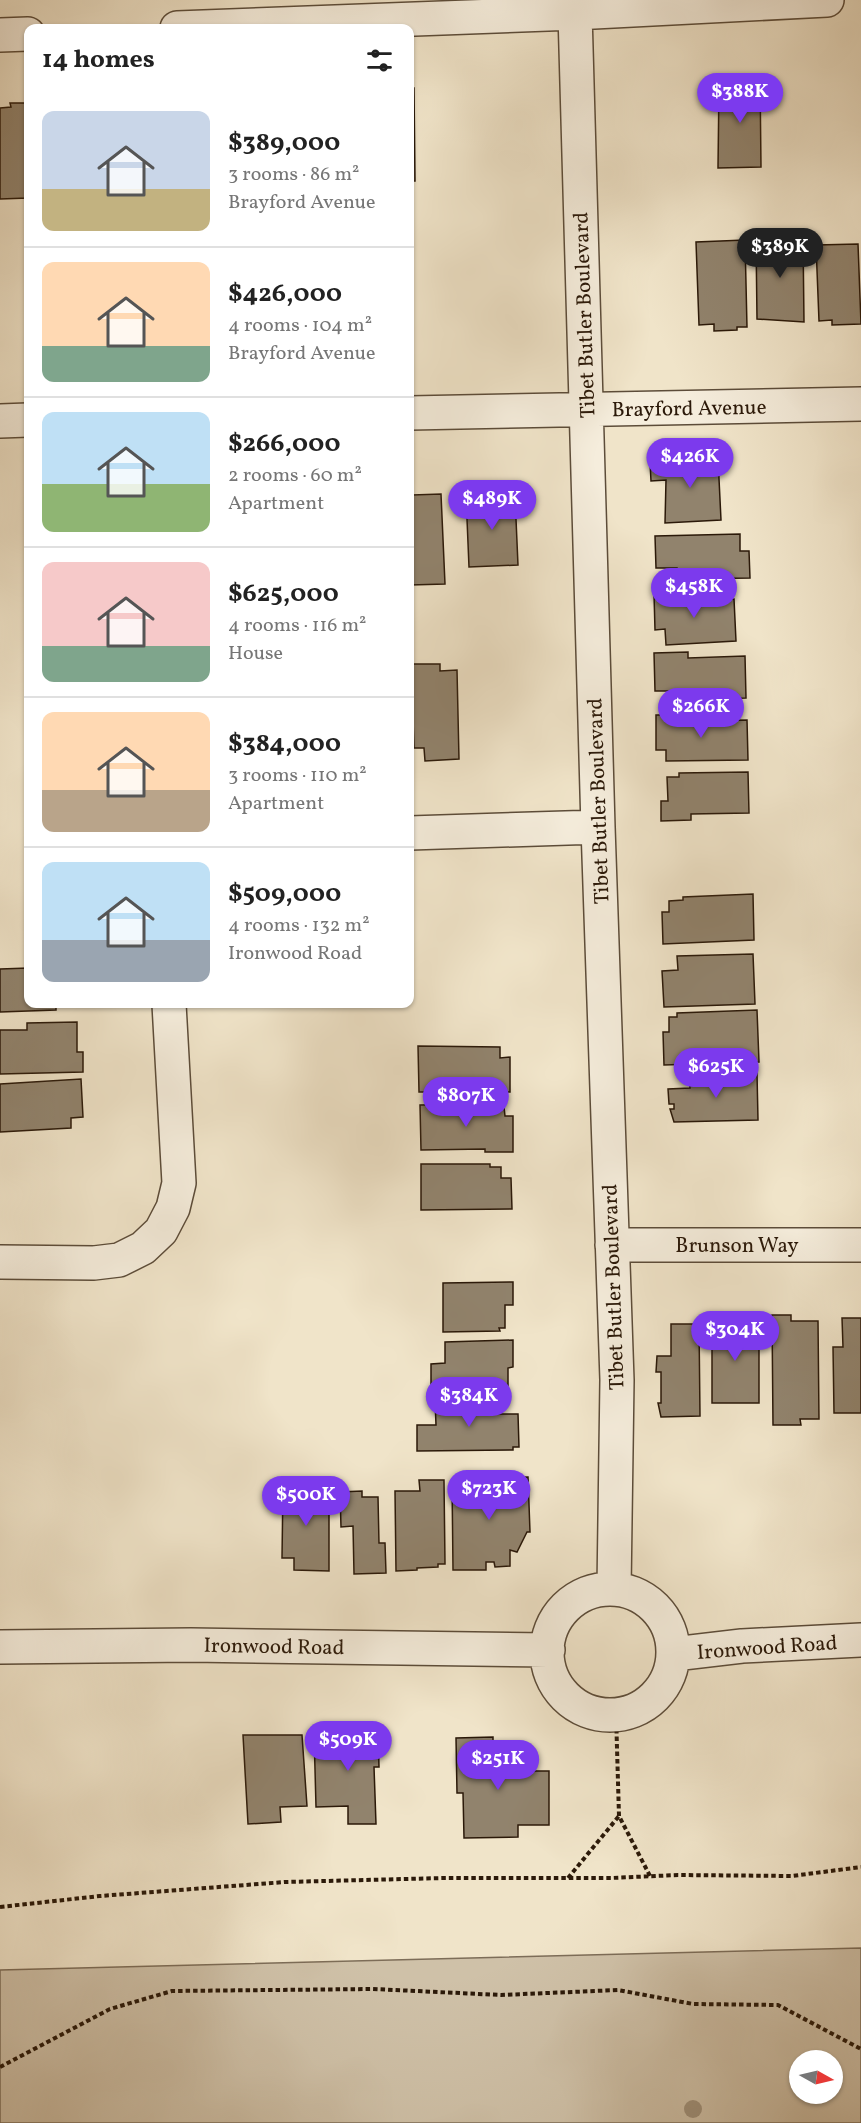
<!DOCTYPE html>
<html lang="en">
<head>
<meta charset="utf-8">
<style>
  :root { --surface:#fff; --page:#f2f2f2; --text:#222; --muted:#767676; --line:#e0e0e0; --accent:#7c3aed }
  body { margin:0; font-family:Vollkorn,serif; background:var(--page); color:var(--text); height:100vh; display:flex; flex-direction:column; font-size:22px; white-space:nowrap }
  * { box-sizing:border-box; margin:0 }
  p { font-size:20px; color:var(--muted) }
  .icon { flex:none; width:33px; height:33px; fill:none; stroke:currentColor; stroke-width:2; stroke-linecap:round; stroke-linejoin:round }
  .map { position:relative; flex:1; overflow:hidden }
  .side { position:absolute; left:24px; top:24px; width:390px; height:984px; display:flex; flex-direction:column; background:var(--surface); border-radius:12px; box-shadow:0 2px 4px #0004 }
  .side>* { flex:none }
  .needle { width:39px; rotate:98deg }
  .controls { position:absolute; left:789px; top:2050px; display:grid; gap:12px }
  .controls a { display:grid; place-items:center; width:54px; height:54px; border-radius:50%; background:var(--surface); box-shadow:0 2px 4px #0004; font-size:30px }
  .price { position:absolute; translate:-50% -51px; padding:0 14px; border-radius:21px; background:var(--accent); color:#fff; font-size:20px; line-height:39px; filter:drop-shadow(0 2px 3px #0008) }
  .price::after { content:''; position:absolute; left:50%; top:36px; width:18px; height:14px; margin-left:-9px; background:inherit; clip-path:polygon(0 0,100% 0,50% 100%) }
  .price.selected { background:#222; color:#fff }
  ul { padding:0; list-style:none }
  li { display:flex; align-items:center; gap:18px; height:150px; padding:0 18px }
  li+li { border-top:2px solid var(--line) }
  li span { display:grid; place-items:center; flex:none; width:168px; height:120px; border-radius:12px; color:#555 }
  li>.icon { margin-inline-start:auto }
  span .icon { width:72px; height:72px; fill:#fffc; stroke-width:1 }
  li b { font-size:26px }
  h2 { display:flex; justify-content:space-between; align-items:center; height:72px; padding:0 18px; font-size:26px }
  .map>svg:first-child { display:block }
  .green { fill:#cfc1a8; stroke:#7d6d58; stroke-width:1.5; fill-rule:evenodd }
  .building { fill:#91836d; stroke:#2b1909; stroke-width:1.5 }
  .lines { fill:none; stroke-linecap:round; stroke-linejoin:round }
  .street-casing { stroke:#5c4c39; stroke-width:36 }
  .path { stroke:#2b1909; stroke-width:4; stroke-dasharray:4.5 3; stroke-linecap:butt }
  .street { stroke:#f5eddc; stroke-width:33 }
  .tree { fill:#9f907a }
  .labels { text-anchor:middle; stroke-width:4.5; stroke-linejoin:round; paint-order:stroke }
  .street-label { font-size:21px; fill:#2b1909; stroke:#f5eddc }
</style>
</head>
<body>
<div class="map">
<svg width="861" height="2123" viewBox="0 0 861 2123">
  <rect width="100%" height="100%" fill="#f0e4c9"/>
  <filter id="stains"><feTurbulence type="fractalNoise" baseFrequency=".00333" numOctaves="4"/><feColorMatrix values="0 0 0 0 .2 0 0 0 0 .09 0 0 0 0 .02 0 0 0 .5 -.17"/></filter>
  <radialGradient id="worn" r=".72"><stop offset=".6" stop-color="#630" stop-opacity="0"/><stop offset="1" stop-color="#630" stop-opacity=".3"/></radialGradient>
  <path class="green" d="M 861,1948 L 861,2123 L 0,2123 L 0,1970 ZM 800,2061 L 832,2061 L 832,2094 L 800,2094 Z"/>
  <path class="building" d="M 760,76 L 761,167 L 718,168 L 719,86 L 730,86 L 730,77 Z
    M 410,88 L 414,88 L 415,181 L 410,181 Z
    M 10,103 L 28,103 L 28,198 L 0,199 L 0,108 L 11,107 Z
    M 803,237 L 804,322 L 757,319 L 756,238 Z
    M 745,240 L 747,327 L 737,327 L 737,330 L 714,331 L 714,324 L 699,325 L 696,242 Z
    M 858,244 L 861,324 L 832,325 L 832,320 L 819,321 L 816,245 Z
    M 718,458 L 721,520 L 665,523 L 666,480 L 651,481 L 650,462 Z
    M 410,488 L 412,488 L 412,495 L 441,494 L 445,584 L 410,585 Z
    M 466,495 L 515,496 L 518,565 L 469,567 Z
    M 740,534 L 740,551 L 749,551 L 750,578 L 677,579 L 677,568 L 656,568 L 655,536 Z
    M 688,593 L 689,601 L 734,599 L 736,641 L 666,645 L 665,629 L 655,630 L 654,594 Z
    M 688,652 L 688,658 L 745,656 L 746,698 L 679,700 L 679,697 L 668,697 L 668,691 L 655,691 L 654,653 Z
    M 411,664 L 440,664 L 440,671 L 457,670 L 459,759 L 425,761 L 424,748 L 414,748 Z
    M 656,715 L 690,715 L 690,721 L 747,720 L 748,760 L 666,761 L 666,750 L 656,750 Z
    M 748,772 L 749,813 L 691,814 L 691,820 L 661,821 L 661,801 L 668,801 L 667,777 L 679,777 L 679,773 Z
    M 753,894 L 754,940 L 663,944 L 662,912 L 669,912 L 669,901 L 683,900 L 683,897 Z
    M 753,954 L 755,1004 L 664,1007 L 662,971 L 678,970 L 677,956 Z
    M 28,968 L 28,1004 L 56,1004 L 56,1010 L 0,1012 L 0,969 Z
    M 757,1010 L 759,1062 L 664,1065 L 663,1032 L 669,1032 L 669,1017 L 677,1017 L 677,1013 Z
    M 77,1022 L 77,1052 L 83,1052 L 83,1072 L 0,1074 L 0,1030 L 27,1030 L 27,1023 Z
    M 418,1046 L 500,1047 L 500,1058 L 510,1057 L 510,1092 L 419,1092 Z
    M 757,1073 L 758,1120 L 674,1122 L 670,1109 L 674,1109 L 674,1104 L 669,1104 L 668,1089 L 690,1088 L 689,1075 Z
    M 81,1079 L 83,1117 L 71,1118 L 71,1128 L 0,1132 L 0,1084 Z
    M 490,1104 L 491,1107 L 504,1107 L 505,1116 L 513,1116 L 513,1152 L 485,1152 L 485,1149 L 421,1150 L 420,1105 Z
    M 421,1164 L 490,1164 L 490,1167 L 501,1167 L 501,1178 L 511,1178 L 512,1209 L 421,1210 Z
    M 513,1282 L 513,1305 L 505,1305 L 505,1328 L 499,1328 L 500,1331 L 443,1332 L 443,1283 Z
    M 772,1315 L 791,1315 L 791,1321 L 818,1321 L 819,1419 L 800,1419 L 801,1425 L 773,1425 Z
    M 712,1318 L 730,1318 L 730,1323 L 759,1323 L 759,1403 L 712,1403 Z
    M 842,1318 L 861,1318 L 861,1413 L 834,1413 L 833,1347 L 843,1347 Z
    M 671,1324 L 699,1324 L 700,1416 L 661,1417 L 658,1403 L 661,1403 L 661,1372 L 656,1372 L 657,1356 L 671,1356 Z
    M 513,1340 L 513,1367 L 508,1368 L 508,1390 L 431,1393 L 431,1364 L 445,1363 L 445,1342 Z
    M 495,1399 L 495,1414 L 518,1414 L 519,1447 L 513,1447 L 513,1450 L 417,1451 L 417,1425 L 436,1425 L 435,1400 Z
    M 528,1477 L 530,1532 L 527,1532 L 517,1552 L 510,1550 L 510,1566 L 495,1567 L 494,1562 L 486,1562 L 486,1570 L 453,1570 L 452,1479 Z
    M 419,1480 L 444,1480 L 445,1564 L 438,1564 L 438,1567 L 417,1568 L 417,1570 L 396,1571 L 395,1491 L 420,1491 Z
    M 283,1486 L 329,1486 L 329,1571 L 294,1570 L 294,1558 L 282,1558 Z
    M 362,1491 L 362,1497 L 378,1497 L 379,1543 L 385,1543 L 386,1573 L 354,1574 L 353,1526 L 341,1527 L 340,1492 Z
    M 378,1729 L 379,1767 L 374,1767 L 376,1824 L 348,1824 L 348,1806 L 316,1807 L 314,1732 L 331,1731 L 331,1737 L 335,1737 L 335,1730 Z
    M 243,1735 L 302,1735 L 307,1806 L 280,1807 L 281,1822 L 248,1824 Z
    M 493,1737 L 493,1756 L 512,1756 L 512,1764 L 528,1764 L 528,1771 L 549,1771 L 549,1825 L 518,1825 L 518,1837 L 464,1838 L 463,1793 L 457,1793 L 456,1738 Z"/>
  <g class="lines">
    <g class="street-casing">
      <path id="street" d="M 575,13 L 598,827 L 617,1380 L 614,1589
        M 177,28 L 575,13 L 827,0
        M 0,35 L 28,34
        M 410,413 L 861,404
        M 0,421 L 28,420
        M 410,833 L 598,827
        M 612,1245 L 861,1245
        M 0,1262 L 94,1263 L 119,1260 L 143,1248 L 161,1231 L 173,1208 L 179,1183 L 169,1004
        M547 1652a63 63 0 1 1 126 0a63 63 0 1 1-126 0Z
        M 0,1647 L 191,1645 L 548,1650
        M 674,1654 L 742,1646 L 861,1640"/>
    </g>
    <path class="path" d="M 616,1714 L 619,1816 L 650,1876
      M 568,1878 L 619,1816
      M 0,1907 L 100,1896 L 285,1882 L 444,1878 L 611,1878 L 678,1875 L 792,1876 L 861,1867
      M 0,2067 L 110,2009 L 172,1991 L 373,1989 L 501,1995 L 618,1990 L 693,2004 L 778,2005 L 861,2049"/>
    <use href="#street" class="street"/>
  </g>
  <circle class="tree" cx="693" cy="2109" r="9"/>
  <g class="labels">
    <g class="street-label">
      <text transform="translate(584 315) rotate(-92)" y="7">Tibet Butler Boulevard</text>
      <text transform="translate(689 408) rotate(-1)" y="7">Brayford Avenue</text>
      <text transform="translate(598 801) rotate(-92)" y="7">Tibet Butler Boulevard</text>
      <text x="737" y="1252">Brunson Way</text>
      <text transform="translate(613 1287) rotate(-92)" y="7">Tibet Butler Boulevard</text>
      <text transform="translate(274 1646) rotate(1)" y="7">Ironwood Road</text>
      <text transform="translate(767 1647) rotate(-4)" y="7">Ironwood Road</text>
    </g>
  </g>
  <rect width="100%" height="100%" filter="url(#stains)"/>
  <rect width="100%" height="100%" fill="url(#worn)"/>
</svg>
<div class="controls">
<a><svg class="needle" viewBox="-14 -14 28 28"><path d="M0-13l5 13h-10z" fill="#e53935"/><path d="M0 13l5-13h-10z" fill="#767676"/></svg></a>
</div>
<b class="price" style="left:740px;top:124px">$388K</b>
<b class="price selected" style="left:780px;top:279px">$389K</b>
<b class="price" style="left:690px;top:489px">$426K</b>
<b class="price" style="left:492px;top:531px">$489K</b>
<b class="price" style="left:694px;top:619px">$458K</b>
<b class="price" style="left:701px;top:739px">$266K</b>
<b class="price" style="left:716px;top:1099px">$625K</b>
<b class="price" style="left:466px;top:1128px">$807K</b>
<b class="price" style="left:735px;top:1362px">$304K</b>
<b class="price" style="left:469px;top:1428px">$384K</b>
<b class="price" style="left:489px;top:1521px">$723K</b>
<b class="price" style="left:306px;top:1527px">$500K</b>
<b class="price" style="left:348px;top:1772px">$509K</b>
<b class="price" style="left:498px;top:1791px">$251K</b>
<section class="side">
<h2>14 homes<svg class="icon" aria-label="filters" viewBox="0 0 24 24"><path d="M4 7h16M4 17h16"/><circle cx="9" cy="7" r="2"/><circle cx="15" cy="17" r="2"/></svg></h2>
<ul>
<li><span style="background:linear-gradient(#c9d6e8 65%,#c2b280 0)"><svg class="icon" aria-label="home" viewBox="0 0 24 24"><path d="M3 11l9-7 9 7M6 9v11h12V9"/></svg></span><div><b>$389,000</b><p>3 rooms · 86 m²</p><p>Brayford Avenue</p></div></li>
<li><span style="background:linear-gradient(#ffd9b3 70%,#7fa58c 0)"><svg class="icon" aria-label="home" viewBox="0 0 24 24"><path d="M3 11l9-7 9 7M6 9v11h12V9"/></svg></span><div><b>$426,000</b><p>4 rooms · 104 m²</p><p>Brayford Avenue</p></div></li>
<li><span style="background:linear-gradient(#bfe0f5 60%,#8fb573 0)"><svg class="icon" aria-label="home" viewBox="0 0 24 24"><path d="M3 11l9-7 9 7M6 9v11h12V9"/></svg></span><div><b>$266,000</b><p>2 rooms · 60 m²</p><p>Apartment</p></div></li>
<li><span style="background:linear-gradient(#f6c9c9 70%,#7fa58c 0)"><svg class="icon" aria-label="home" viewBox="0 0 24 24"><path d="M3 11l9-7 9 7M6 9v11h12V9"/></svg></span><div><b>$625,000</b><p>4 rooms · 116 m²</p><p>House</p></div></li>
<li><span style="background:linear-gradient(#ffd9b3 65%,#b9a48a 0)"><svg class="icon" aria-label="home" viewBox="0 0 24 24"><path d="M3 11l9-7 9 7M6 9v11h12V9"/></svg></span><div><b>$384,000</b><p>3 rooms · 110 m²</p><p>Apartment</p></div></li>
<li><span style="background:linear-gradient(#bfe0f5 65%,#9aa5b1 0)"><svg class="icon" aria-label="home" viewBox="0 0 24 24"><path d="M3 11l9-7 9 7M6 9v11h12V9"/></svg></span><div><b>$509,000</b><p>4 rooms · 132 m²</p><p>Ironwood Road</p></div></li>
</ul>
</section>
</div>
</body>
</html>
